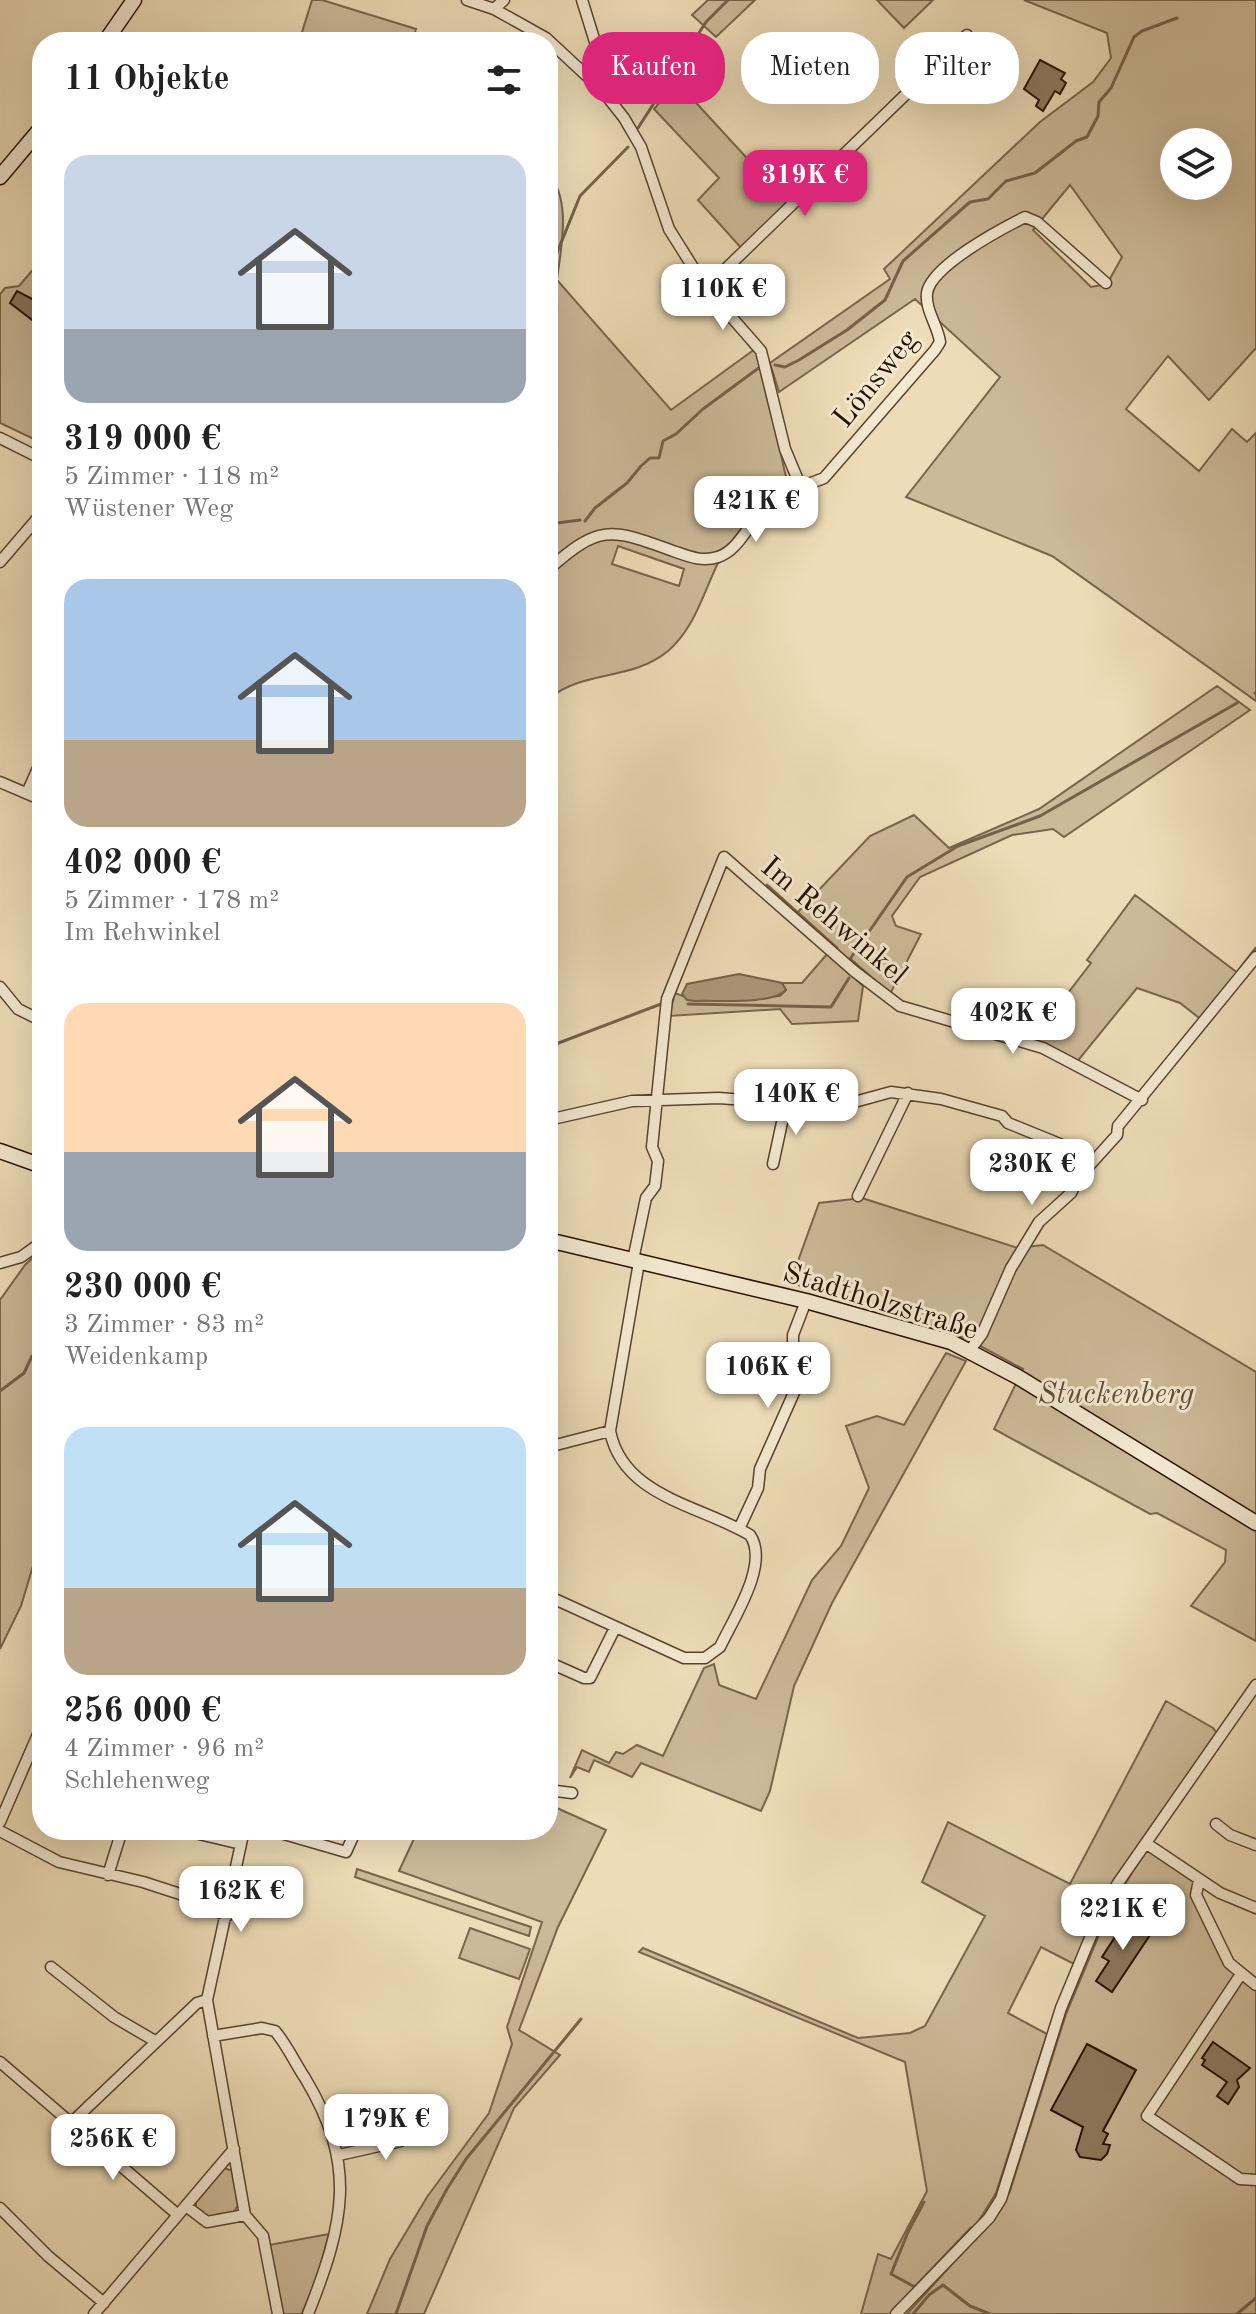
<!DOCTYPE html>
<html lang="de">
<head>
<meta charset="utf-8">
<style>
  :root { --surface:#fff; --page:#f6f6f6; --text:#222; --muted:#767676; --accent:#db2777 }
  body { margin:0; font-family:"Old Standard TT",serif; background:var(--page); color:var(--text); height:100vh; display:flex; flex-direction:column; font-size:30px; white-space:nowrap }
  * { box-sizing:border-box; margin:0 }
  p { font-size:26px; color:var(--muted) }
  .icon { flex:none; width:44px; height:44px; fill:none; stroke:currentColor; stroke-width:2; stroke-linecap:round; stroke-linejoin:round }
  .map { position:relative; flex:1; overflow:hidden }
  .side { position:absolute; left:32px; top:32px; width:526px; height:1808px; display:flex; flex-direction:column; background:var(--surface); border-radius:32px; box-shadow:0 8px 32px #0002 }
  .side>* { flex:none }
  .top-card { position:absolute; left:582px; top:32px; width:554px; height:72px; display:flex; gap:16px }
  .controls { position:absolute; left:1160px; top:128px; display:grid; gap:16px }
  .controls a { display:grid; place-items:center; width:72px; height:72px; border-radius:50%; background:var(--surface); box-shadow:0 8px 32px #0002; font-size:40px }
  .price { position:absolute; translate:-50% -68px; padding:0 18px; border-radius:16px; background:#fff; color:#222; font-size:26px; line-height:52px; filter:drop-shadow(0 2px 4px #0008) }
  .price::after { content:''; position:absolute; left:50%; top:48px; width:24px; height:18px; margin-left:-12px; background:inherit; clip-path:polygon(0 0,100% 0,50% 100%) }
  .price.selected { background:var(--accent); color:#fff }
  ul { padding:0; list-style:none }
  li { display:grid; align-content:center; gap:16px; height:424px; padding:0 32px }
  li span { display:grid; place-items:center; height:248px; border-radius:24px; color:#555 }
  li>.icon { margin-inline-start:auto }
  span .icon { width:144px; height:144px; fill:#fffc; stroke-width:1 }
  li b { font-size:34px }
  h2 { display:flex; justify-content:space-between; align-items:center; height:96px; padding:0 32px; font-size:34px }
  .pill { padding:0 28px; border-radius:32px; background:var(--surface); box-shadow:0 8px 32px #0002; font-size:28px; line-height:72px }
  .pill.selected { background:var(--accent); color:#fff }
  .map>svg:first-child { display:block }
  .green { fill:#ccb998; stroke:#7a644c; stroke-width:2; fill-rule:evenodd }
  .water { fill:#aa9779; stroke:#766149; stroke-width:2 }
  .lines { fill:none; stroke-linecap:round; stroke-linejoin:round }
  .stream { stroke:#766149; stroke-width:3 }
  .building { fill:#8e7a5f; stroke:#281000; stroke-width:2 }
  .street-casing { stroke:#59432e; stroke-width:13 }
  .secondary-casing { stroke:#281000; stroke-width:17 }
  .street { stroke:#f3e8d0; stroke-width:10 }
  .secondary { stroke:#f3e8d0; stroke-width:14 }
  .labels { text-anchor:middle; stroke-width:6; stroke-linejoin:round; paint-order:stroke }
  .street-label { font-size:30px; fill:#281000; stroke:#f3e8d0 }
  .park-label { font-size:30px; font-style:italic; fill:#614b35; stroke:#f3e8d0 }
</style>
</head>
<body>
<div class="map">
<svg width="1256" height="2314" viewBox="0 0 1256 2314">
  <rect width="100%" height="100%" fill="#eddcb7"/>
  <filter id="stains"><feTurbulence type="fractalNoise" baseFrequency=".0025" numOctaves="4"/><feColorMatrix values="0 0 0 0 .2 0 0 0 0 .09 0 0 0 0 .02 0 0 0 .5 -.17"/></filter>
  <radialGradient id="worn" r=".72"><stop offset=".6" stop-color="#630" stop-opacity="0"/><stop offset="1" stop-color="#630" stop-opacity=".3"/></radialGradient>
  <path class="green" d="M 312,0 L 322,0 L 416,29 L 412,42 L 299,42 Z
    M 708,0 L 755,0 L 716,37 L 692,15 Z
    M 877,0 L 933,0 L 904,28 Z
    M 1024,0 L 1256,0 L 1256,348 L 1209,400 L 1168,356 L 1126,409 L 1199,471 L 1232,429 L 1247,442 L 1256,433 L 1256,701 L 1052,556 L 906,497 L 1000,377 L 915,299 L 779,392 L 770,363 L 890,279 L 884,269 L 1040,122 L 1093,82 L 1111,58 L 1107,33 ZM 1174,142 L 1218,142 L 1218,186 L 1174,186 ZM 1070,185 L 1122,257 L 1107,284 L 1091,287 L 1033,230 Z
    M 677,82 L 790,205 L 743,250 L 698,200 L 719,178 L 654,109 Z
    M 548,173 C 572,200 561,247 557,280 L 671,410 L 755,349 C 774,390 775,440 788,484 C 761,508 737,529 719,561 C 703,593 695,628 668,651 C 632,681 583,670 550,698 ZM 618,546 L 684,569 L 679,586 L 612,564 Z
    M 37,265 L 42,265 L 42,443 L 0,423 L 0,294 L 5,288 L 19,286 Z
    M 1217,686 L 1250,710 L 1064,837 L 1053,829 L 1012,835 L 920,877 L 892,916 L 896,926 L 921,934 L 889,996 L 797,913 L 870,836 L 914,815 L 949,848 L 1039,809 Z
    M 1135,895 L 1239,974 L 1203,1021 L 1180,1003 L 1137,988 L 1076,1063 L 1031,1041 L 1091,963 L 1087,960 Z
    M 828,953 L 863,986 L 858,1021 L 792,1024 L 780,1009 L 669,1016 L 675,993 L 696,1001 L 780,996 L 786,990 L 782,983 L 802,983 Z
    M 862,1198 L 1018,1248 L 1043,1245 L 1256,1372 L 1256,1641 L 1191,1606 L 1225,1562 L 1226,1550 L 1157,1513 L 1150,1514 L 994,1429 L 1023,1369 L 971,1341 L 895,1310 L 790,1283 L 819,1203 Z
    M 42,1249 L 42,1536 L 21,1606 L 0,1649 L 0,1300 L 25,1265 Z
    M 946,1353 L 966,1361 L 832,1603 L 794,1686 L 770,1791 L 761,1811 L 641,1763 L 632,1777 L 594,1760 L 589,1772 L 577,1767 L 570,1778 L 582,1750 L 609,1763 L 616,1752 L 623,1754 L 637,1745 L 663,1756 L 704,1668 L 714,1664 L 719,1685 L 756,1699 L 812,1580 L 841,1546 L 869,1488 L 846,1426 L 877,1416 L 904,1425 Z
    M 1166,1701 L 1213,1728 L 1218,1734 L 1100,1900 L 1076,1965 L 1041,1947 L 1008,2013 L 1047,2034 L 996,2193 L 975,2227 L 891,2314 L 861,2314 L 878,2254 L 891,2259 L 927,2191 L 905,2062 L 639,1952 L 643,1948 L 858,2038 L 910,2033 L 925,2026 L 985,1916 L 922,1882 L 948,1822 L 1070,1884 Z
    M 548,1804 L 606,1830 L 558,1927 L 519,2030 L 560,2055 L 514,2108 L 424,2314 L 367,2314 L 390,2259 L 427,2197 L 489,2113 L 512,2044 L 507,2027 L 542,1922 L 399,1871 L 418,1830 L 548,1830 Z
    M 1148,1846 L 1192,1878 L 1232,1963 L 1256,1982 L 1256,2314 L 907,2314 L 992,2220 L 1010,2191 L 1066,2014 L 1109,1911 Z
    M 357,1869 L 531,1927 L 529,1936 L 355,1877 Z
    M 470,1928 L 530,1949 L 519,1979 L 459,1958 Z
    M 224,2168 L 233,2171 L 240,2202 L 232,2215 L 209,2219 L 196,2208 L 196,2202 Z
    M 329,2234 L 318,2275 L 302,2314 L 282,2314 L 269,2245 Z"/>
  <path class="water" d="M 739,974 L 782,983 L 786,990 C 772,1005 717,1000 696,1001 L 687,1000 L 682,994 L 687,984 Z"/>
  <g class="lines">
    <path class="stream" d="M 638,128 L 706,22 L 728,0
      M 548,275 L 580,196 L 628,147
      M 775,365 L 785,367 L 799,360 L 847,330 L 885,300 L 903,261 L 970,202 L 988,199 L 1006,181 L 1035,173 L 1076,141 L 1087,137 L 1098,116 L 1099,102 L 1111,88 L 1134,37 L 1142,31 L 1177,18
      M 585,521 L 595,508 L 627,483 L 641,466 L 650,458 L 659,458 L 663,441 L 676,434 L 703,409 L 760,367
      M 557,523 L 580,520
      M 1255,693 L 1256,694
      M 767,885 L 837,948
      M 1239,970 L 1256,948
      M 875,981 L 850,959 L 907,877 L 958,846 L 1040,816 L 1237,703
      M 688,1004 L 831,1007 L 849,978
      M 548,1047 L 661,1004
      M 0,1391 L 24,1373 L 32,1356 L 42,1350
      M 924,2202 L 908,2232 L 891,2274 L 915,2287 L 971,2228
      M 396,2314 L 427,2226 L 447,2189 L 466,2159 L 581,2019
      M 913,2314 L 929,2295 L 943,2285 L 970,2306 L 990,2314
      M 1237,2314 L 1256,2298"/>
  </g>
  <path class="building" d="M 1040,60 L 1065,73 L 1061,79 L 1066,83 L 1060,94 L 1055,91 L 1043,111 L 1036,106 L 1039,100 L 1024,89 Z
    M 42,285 L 42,313 L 36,323 L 10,303 L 17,291 L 34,300 Z
    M 1130,1914 L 1152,1932 L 1112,1992 L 1096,1981 L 1109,1961 L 1102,1957 Z
    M 1213,2042 L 1250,2068 L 1237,2080 L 1239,2087 L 1228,2104 L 1217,2096 L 1227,2082 L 1202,2065 L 1205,2060 L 1202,2058 Z
    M 1087,2044 L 1136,2070 L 1103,2131 L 1108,2134 L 1103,2144 L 1110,2145 L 1107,2154 L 1101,2160 L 1080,2157 L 1076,2150 L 1083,2127 L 1051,2110 Z"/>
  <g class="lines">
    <g class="street-casing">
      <path id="street" d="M 467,0 L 494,9 L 546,38 L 602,90 L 624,118 L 641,147 L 669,229 L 706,288 L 761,351 L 785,449 L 800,485
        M 582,0 L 605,74 L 602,90
        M 494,9 L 504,0
        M 706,288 L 967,35
        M 0,438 L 42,459
        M 0,562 L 42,513
        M 548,570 C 601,522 612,529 676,552 C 690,557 703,562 718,557 C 740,550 748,522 765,509 C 787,489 799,488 824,478 L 935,350 L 940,342 C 938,326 925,310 927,293 C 931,266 1001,229 1025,217 L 1037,222 L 1106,283
        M 0,782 L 42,800
        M 27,793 L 42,759
        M 0,987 L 18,1009 L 42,1021
        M 548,1120 L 632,1101 L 719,1098 L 795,1104 L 847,1104 L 891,1092 L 941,1099 L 1002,1116 L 1008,1123 L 1067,1147 L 1090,1164
        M 773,1164 L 786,1104
        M 858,1196 L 908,1093
        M 633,1260 L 646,1198 L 655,1186 L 658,1161 L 652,1147 L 667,999 L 724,857 L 854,971 L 900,1006 L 1043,1048 L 1142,1100
        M 0,1263 L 21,1257 L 42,1242
        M 970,1350 L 982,1334 L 1011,1268 L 1039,1222 L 1071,1193 L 1079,1177 L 1117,1135 L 1118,1126 L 1256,957
        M 548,1447 L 610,1431 L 639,1262
        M 739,1529 L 758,1488 L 760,1469 L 800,1379 L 793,1352 L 793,1335 L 806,1301
        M 548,1596 L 684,1658 L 705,1658 L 720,1647 C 733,1619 770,1564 750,1535 C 700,1505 623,1497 610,1431
        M 548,1662 L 584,1678 L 590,1678 L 615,1628
        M 548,1790 L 572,1793
        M 0,1822 L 42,1725
        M 1216,1824 L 1230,1835 L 1256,1845
        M 182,1830 L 241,1844
        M 270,1830 L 346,1852 L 356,1830
        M 0,1831 L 59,1862 L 143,1882 L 180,1894 L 227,1916
        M 1147,1844 L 1220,1893 L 1256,1908
        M 108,1875 L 122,1830
        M 1199,1880 L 1196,1895 L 1229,1963 L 1256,1985
        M 51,1967 L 114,2017 L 155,2041
        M 1241,1974 L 1147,2116 L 1240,2179 L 1256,2180
        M 213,2036 L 262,2028 L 275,2031 C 287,2045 295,2063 305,2078 C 358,2166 344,2223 308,2314
        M 0,2062 L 178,2215
        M 71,2123 L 197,2003 L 207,2000
        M 339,2155 L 401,2141 L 409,2130
        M 186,2206 L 207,2222 L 245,2215 L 207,2000 L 244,1830
        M 0,2208 L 48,2256 L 104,2303
        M 245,2215 L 263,2236 L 278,2314
        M 94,2314 L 234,2149
        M 896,2314 L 989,2218 L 1001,2199 L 1061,2008 L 1100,1914 L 1118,1883 L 1256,1685"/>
    </g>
    <g class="secondary-casing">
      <path id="secondary" d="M 105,42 L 134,0
        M 0,177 L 42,127
        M 0,1151 L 42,1166
        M 548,1240 L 806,1301 L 951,1342 L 1018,1377 L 1256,1523"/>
    </g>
    <use href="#street" class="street"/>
    <use href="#secondary" class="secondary"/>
  </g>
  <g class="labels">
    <g class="street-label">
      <text transform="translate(875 378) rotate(-51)" y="10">Lönsweg</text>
      <text transform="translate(835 920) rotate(40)" y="10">Im Rehwinkel</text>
      <text transform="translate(881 1300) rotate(17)" y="10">Stadtholzstraße</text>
    </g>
    <g class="park-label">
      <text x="1116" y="1403">Stuckenberg</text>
    </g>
  </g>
  <rect width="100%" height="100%" filter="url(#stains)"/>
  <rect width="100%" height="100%" fill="url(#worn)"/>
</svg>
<div class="controls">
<a><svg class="icon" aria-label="layers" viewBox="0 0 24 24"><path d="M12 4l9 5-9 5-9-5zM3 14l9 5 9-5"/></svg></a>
</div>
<b class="price selected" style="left:805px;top:218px">319K €</b>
<b class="price" style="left:723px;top:332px">110K €</b>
<b class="price" style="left:756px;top:544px">421K €</b>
<b class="price" style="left:1013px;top:1056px">402K €</b>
<b class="price" style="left:796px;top:1137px">140K €</b>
<b class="price" style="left:1032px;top:1207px">230K €</b>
<b class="price" style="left:768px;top:1410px">106K €</b>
<b class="price" style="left:241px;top:1934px">162K €</b>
<b class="price" style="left:1123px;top:1952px">221K €</b>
<b class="price" style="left:386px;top:2162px">179K €</b>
<b class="price" style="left:113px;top:2182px">256K €</b>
<div class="top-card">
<a class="pill selected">Kaufen</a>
<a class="pill">Mieten</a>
<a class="pill">Filter</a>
</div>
<section class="side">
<h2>11 Objekte<svg class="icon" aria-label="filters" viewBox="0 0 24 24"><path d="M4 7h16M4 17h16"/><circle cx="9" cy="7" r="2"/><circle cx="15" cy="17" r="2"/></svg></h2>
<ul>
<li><span style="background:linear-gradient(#c9d6e8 70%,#9aa5b1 0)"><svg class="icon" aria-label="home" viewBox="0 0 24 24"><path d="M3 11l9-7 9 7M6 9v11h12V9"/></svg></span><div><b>319 000 €</b><p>5 Zimmer · 118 m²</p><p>Wüstener Weg</p></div></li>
<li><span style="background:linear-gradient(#a9c7e8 65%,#b9a48a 0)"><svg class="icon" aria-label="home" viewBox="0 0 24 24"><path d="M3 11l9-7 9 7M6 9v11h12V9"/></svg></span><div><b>402 000 €</b><p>5 Zimmer · 178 m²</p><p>Im Rehwinkel</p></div></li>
<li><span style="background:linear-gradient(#ffd9b3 60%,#9aa5b1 0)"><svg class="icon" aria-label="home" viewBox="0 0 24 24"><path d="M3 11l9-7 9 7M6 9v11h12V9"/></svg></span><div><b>230 000 €</b><p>3 Zimmer · 83 m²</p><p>Weidenkamp</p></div></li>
<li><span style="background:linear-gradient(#bfe0f5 65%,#b9a48a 0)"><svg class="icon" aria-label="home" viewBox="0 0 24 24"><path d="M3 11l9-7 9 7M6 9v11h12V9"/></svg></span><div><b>256 000 €</b><p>4 Zimmer · 96 m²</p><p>Schlehenweg</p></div></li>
</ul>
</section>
</div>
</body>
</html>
